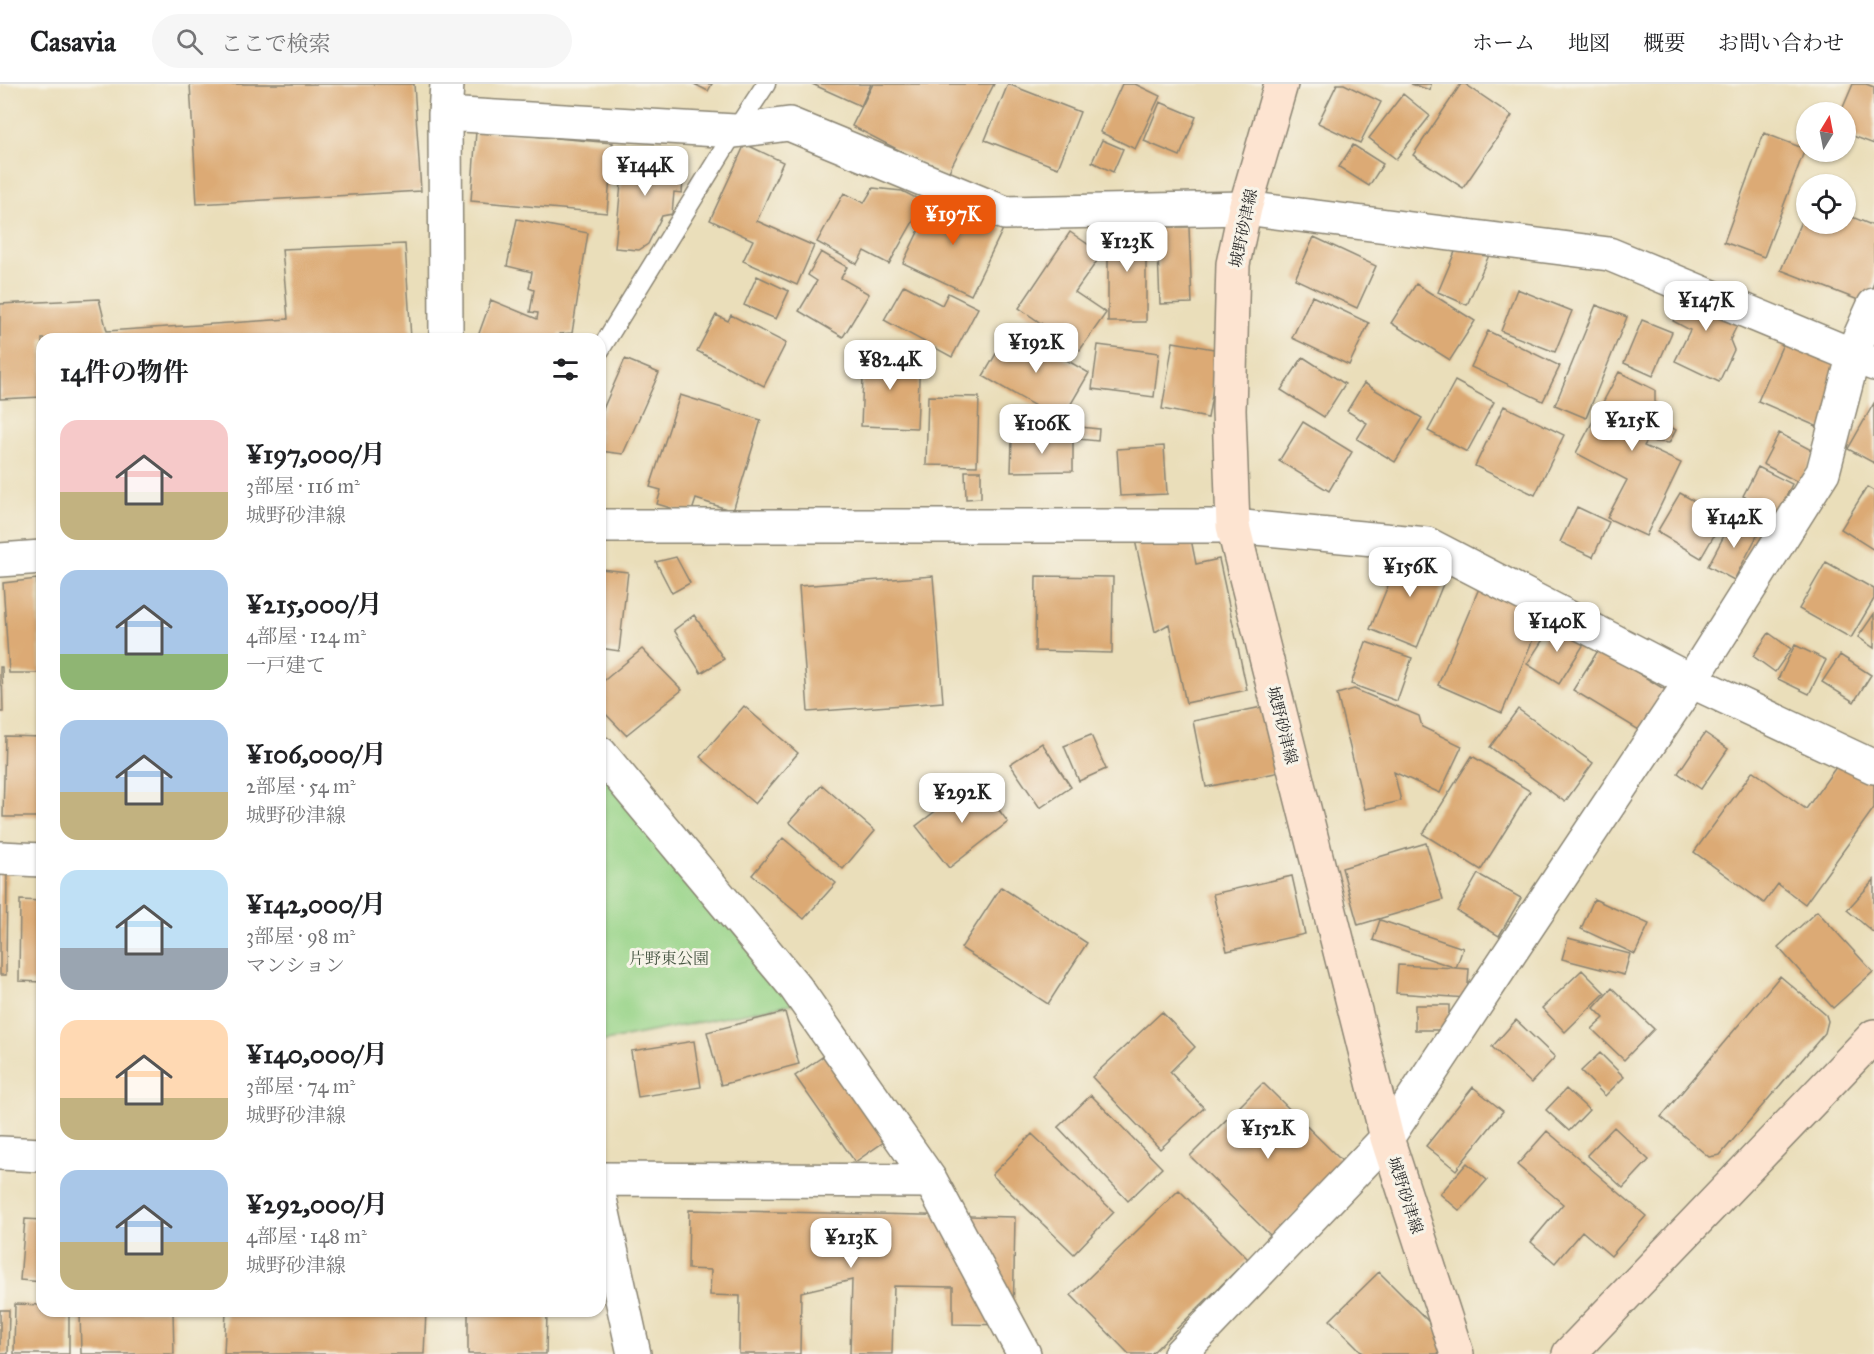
<!DOCTYPE html>
<html lang="ja">
<head>
<meta charset="utf-8">
<style>
  :root { --surface:#fff; --page:#f6f6f6; --text:#202124; --muted:#757577; --line:#e0e0e0; --accent:#ea580c }
  body { margin:0; font-family:"IM FELL Great Primer","Noto Serif JP",serif; background:var(--page); color:var(--text); height:100vh; display:flex; flex-direction:column; font-size:22px; white-space:nowrap }
  * { box-sizing:border-box; margin:0 }
  p { font-size:20px; color:var(--muted) }
  .icon { flex:none; width:33px; height:33px; fill:none; stroke:currentColor; stroke-width:2; stroke-linecap:round; stroke-linejoin:round }
  .map { position:relative; flex:1; overflow:hidden }
  .panel { position:absolute; left:36px; top:249px; width:570px; height:984px; display:flex; flex-direction:column; background:var(--surface); border-radius:18px; box-shadow:0 2px 4px #0004 }
  .panel>* { flex:none }
  .needle { width:39px; rotate:10deg }
  .tools { position:absolute; left:1796px; top:18px; display:grid; gap:12px }
  .tools a { display:grid; place-items:center; width:60px; height:60px; border-radius:50%; background:var(--surface); box-shadow:0 2px 4px #0004; font-size:30px }
  .price { position:absolute; translate:-50% -51px; padding:0 14px; border-radius:12px; background:#fff; color:#222; font-size:20px; line-height:39px; filter:drop-shadow(0 2px 3px #0008) }
  .price::after { content:''; position:absolute; left:50%; top:36px; width:18px; height:14px; margin-left:-9px; background:inherit; clip-path:polygon(0 0,100% 0,50% 100%) }
  .price.on { background:var(--accent); color:#fff }
  ul { padding:0; list-style:none }
  li { display:flex; align-items:center; gap:18px; height:150px; padding:0 24px }
  li span { display:grid; place-items:center; flex:none; width:168px; height:120px; border-radius:18px; color:#555 }
  li>.icon { margin-inline-start:auto }
  span .icon { width:72px; height:72px; fill:#fffc; stroke-width:1 }
  li b { font-size:26px }
  h2 { display:flex; justify-content:space-between; align-items:center; height:72px; padding:0 24px; font-size:26px }
  header { display:flex; align-items:center; gap:36px; box-sizing:border-box; height:84px; padding:0 30px; background:var(--surface); border-bottom:2px solid var(--line) }
  header strong { font-size:28px }
  nav { display:flex; gap:33px; margin-inline-start:auto; font-size:21px }
  .search { width:420px; height:54px; background:var(--page); display:flex; align-items:center; gap:15px; box-sizing:border-box; padding:0 21px; border-radius:33px; color:var(--muted); font-size:22px }
  .map>svg:first-child { display:block }
  .green { fill:#99d489; stroke:#62805a; stroke-width:1.5 }
  .building { fill:#dcaa75 }
  .lines { fill:none; stroke-linecap:round; stroke-linejoin:round }
  .lane-casing { stroke:#8a8472; stroke-width:21 }
  .street-casing { stroke:#8a8472; stroke-width:36 }
  .secondary-casing { stroke:#8a8472; stroke-width:36 }
  .lane { stroke:#fff; stroke-width:18 }
  .street { stroke:#fff; stroke-width:33 }
  .secondary { stroke:#fde4d1; stroke-width:33 }
  .labels { text-anchor:middle; stroke-width:6; stroke-linejoin:round; paint-order:stroke }
  .street-label { font-size:16px; fill:#2b2b2b; stroke:#f7f3e8 }
  .park-label { font-size:16px; fill:#465542; stroke:#f7f3e8 }
</style>
</head>
<body>
<header>
<strong>Casavia</strong>
<div class="search"><svg class="icon" aria-label="search" viewBox="0 0 24 24"><circle cx="10" cy="10" r="6"/><path d="M15 15l6 6"/></svg>ここで検索</div>
<nav><a>ホーム</a><a>地図</a><a>概要</a><a>お問い合わせ</a></nav>
</header>
<div class="map">
<svg width="1874" height="1270" viewBox="0 0 1874 1270">
  <rect width="100%" height="100%" fill="#f7f3e8"/>
  <filter id="ink" filterUnits="userSpaceOnUse"><feTurbulence type="fractalNoise" baseFrequency=".0167" numOctaves="2"/><feDisplacementMap in="SourceGraphic" scale="12" xChannelSelector="R" yChannelSelector="G"/><feConvolveMatrix kernelMatrix="1 2 1 2 8 2 1 2 1" color-interpolation-filters="sRGB"/></filter>
  <filter id="wash" filterUnits="userSpaceOnUse"><feTurbulence type="fractalNoise" baseFrequency=".008" numOctaves="4" result="noise"/><feDisplacementMap in="SourceGraphic" scale="24" xChannelSelector="R" yChannelSelector="G"/><feGaussianBlur stdDeviation="1.35" result="paint"/><feColorMatrix in="noise" values="0 0 0 0 0 0 0 0 0 0 0 0 0 0 0 0 0 1.4 0 .05"/><feComposite in="paint" operator="in"/></filter>
  <g filter="url(#wash)">
    <rect width="100%" height="100%" fill="#eadeba"/>
    <path class="green" d="M 600,685 L 796,919 L 600,958 Z"/>
    <g id="blocks">
      <path class="building" d="M 190,0 L 414,0 L 421,107 L 197,120 Z
        M 694,0 L 712,0 L 708,7 Z
        M 812,0 L 871,0 L 861,22 Z
        M 873,0 L 994,0 L 947,91 L 852,42 Z
        M 1008,0 L 1080,28 L 1058,84 L 985,56 Z
        M 1122,0 L 1135,0 L 1160,12 L 1135,65 L 1100,48 Z
        M 1337,0 L 1344,0 L 1381,18 L 1360,59 L 1318,39 Z
        M 1411,0 L 1431,0 L 1430,6 Z
        M 1461,0 L 1465,0 L 1512,32 L 1463,104 L 1413,71 Z
        M 1853,0 L 1866,0 L 1874,3 L 1874,60 L 1845,49 L 1845,28 L 1841,28 Z
        M 1403,10 L 1430,32 L 1396,75 L 1369,54 Z
        M 1160,18 L 1196,33 L 1180,72 L 1144,57 Z
        M 476,47 L 613,59 L 607,129 L 471,117 Z
        M 1764,49 L 1805,65 L 1764,173 L 1724,158 Z
        M 1102,56 L 1123,65 L 1113,88 L 1092,78 Z
        M 745,60 L 783,78 L 757,137 L 814,162 L 797,201 L 743,177 L 753,156 L 710,136 Z
        M 1353,61 L 1383,80 L 1369,102 L 1339,83 Z
        M 624,68 L 670,72 L 669,82 L 684,83 L 682,109 L 674,108 L 672,130 L 662,132 L 648,160 L 639,166 L 615,164 Z
        M 873,104 L 902,107 L 924,118 L 889,180 L 864,167 L 857,180 L 817,158 L 844,109 L 864,119 Z
        M 935,113 L 1003,145 L 971,211 L 903,179 Z
        M 1806,125 L 1806,140 L 1845,140 L 1845,130 L 1874,142 L 1874,199 L 1866,219 L 1781,186 Z
        M 517,135 L 588,149 L 572,249 L 560,250 L 558,255 L 477,255 L 491,216 L 537,235 L 538,229 L 530,228 L 534,206 L 529,204 L 532,188 L 507,182 Z
        M 1108,140 L 1146,140 L 1146,238 L 1108,238 Z
        M 1157,143 L 1189,143 L 1192,219 L 1160,220 Z
        M 1070,148 L 1102,170 L 1075,208 L 1106,229 L 1080,266 L 1019,224 Z
        M 1314,153 L 1376,182 L 1357,224 L 1295,195 Z
        M 1460,156 L 1490,169 L 1467,221 L 1438,208 Z
        M 405,160 L 411,255 L 42,255 L 42,313 L 0,315 L 0,220 L 99,215 L 107,247 L 288,235 L 282,165 Z
        M 821,168 L 847,183 L 841,194 L 869,210 L 843,253 L 799,227 L 817,197 L 808,191 Z
        M 757,192 L 789,207 L 776,235 L 744,221 Z
        M 1693,196 L 1741,233 L 1730,256 L 1734,266 L 1719,298 L 1675,277 L 1690,246 L 1673,237 Z
        M 1416,200 L 1475,237 L 1450,276 L 1391,239 Z
        M 904,201 L 942,221 L 948,209 L 978,224 L 952,273 L 884,236 Z
        M 1517,205 L 1572,227 L 1555,268 L 1501,247 Z
        M 1312,212 L 1369,239 L 1349,281 L 1292,254 Z
        M 1596,221 L 1627,233 L 1586,334 L 1555,321 Z
        M 716,231 L 728,237 L 731,231 L 786,259 L 764,302 L 697,267 Z
        M 1642,236 L 1672,248 L 1653,292 L 1624,279 Z
        M 1011,244 L 1089,289 L 1061,337 L 983,292 Z
        M 1488,247 L 1560,282 L 1543,317 L 1471,283 Z
        M 1786,253 L 1851,281 L 1823,345 L 1758,317 Z
        M 1173,258 L 1220,266 L 1208,334 L 1162,325 Z
        M 1098,261 L 1159,269 L 1154,313 L 1092,305 Z
        M 864,269 L 920,272 L 917,344 L 861,342 Z
        M 1303,273 L 1345,300 L 1324,333 L 1281,306 Z
        M 625,275 L 659,289 L 623,370 L 600,367 L 600,332 Z
        M 1619,288 L 1655,306 L 1655,334 L 1676,346 L 1669,359 L 1647,357 L 1644,362 L 1681,379 L 1646,452 L 1607,434 L 1627,396 L 1576,369 Z
        M 1455,297 L 1494,318 L 1467,368 L 1428,347 Z
        M 1364,299 L 1422,334 L 1395,378 L 1357,355 L 1367,339 L 1347,327 Z
        M 680,311 L 761,336 L 733,427 L 696,415 L 691,430 L 657,420 L 661,406 L 650,403 Z
        M 928,312 L 979,313 L 977,382 L 926,381 Z
        M 1874,319 L 1874,379 L 1848,365 Z
        M 1504,322 L 1564,351 L 1535,411 L 1475,382 Z
        M 1303,338 L 1352,368 L 1329,407 L 1279,377 Z
        M 1051,340 L 1099,345 L 1098,357 L 1049,352 Z
        M 1779,349 L 1815,368 L 1800,399 L 1763,380 Z
        M 1012,355 L 1073,355 L 1073,387 L 1011,388 Z
        M 1164,362 L 1167,410 L 1120,412 L 1117,365 Z
        M 1758,383 L 1792,400 L 1778,430 L 1743,412 Z
        M 965,387 L 981,387 L 981,414 L 966,415 Z
        M 1867,403 L 1874,407 L 1874,466 L 1841,445 Z
        M 1680,409 L 1724,434 L 1701,474 L 1657,448 Z
        M 1577,423 L 1609,438 L 1593,473 L 1560,458 Z
        M 1733,435 L 1759,448 L 1734,496 L 1708,482 Z
        M 1189,445 L 1196,480 L 1219,475 L 1247,606 L 1186,619 L 1169,540 L 1155,548 L 1135,456 Z
        M 1404,463 L 1450,483 L 1417,564 L 1370,545 Z
        M 676,473 L 690,499 L 672,509 L 656,478 Z
        M 1826,478 L 1874,505 L 1874,515 L 1851,554 L 1799,525 Z
        M 600,485 L 628,488 L 619,567 L 600,564 Z
        M 933,492 L 943,618 L 808,628 L 799,502 Z
        M 1036,492 L 1113,493 L 1112,569 L 1035,567 Z
        M 37,495 L 40,589 L 9,589 L 3,499 Z
        M 1480,502 L 1544,529 L 1502,629 L 1438,601 Z
        M 1874,530 L 1874,564 L 1858,553 Z
        M 694,531 L 724,575 L 701,589 L 674,546 Z
        M 1555,537 L 1586,557 L 1559,600 L 1527,580 Z
        M 1769,549 L 1791,565 L 1775,588 L 1753,572 Z
        M 1366,558 L 1412,574 L 1397,617 L 1351,600 Z
        M 1795,561 L 1826,576 L 1809,610 L 1778,595 Z
        M 642,565 L 682,606 L 626,651 L 600,624 L 600,600 Z
        M 1599,565 L 1669,608 L 1644,649 L 1573,606 Z
        M 1840,571 L 1871,591 L 1854,618 L 1822,598 Z
        M 0,583 L 2,583 L 3,628 L 0,628 Z
        M 1354,605 L 1419,632 L 1422,643 L 1462,662 L 1440,709 L 1394,688 L 1401,717 L 1365,725 L 1337,610 Z
        M 1272,621 L 1285,687 L 1206,703 L 1193,637 Z
        M 744,622 L 798,669 L 755,720 L 700,673 Z
        M 1518,625 L 1593,679 L 1565,718 L 1490,663 Z
        M 1705,649 L 1728,665 L 1701,705 L 1678,689 Z
        M 1091,651 L 1106,685 L 1079,697 L 1064,662 Z
        M 5,652 L 42,653 L 42,733 L 3,733 Z
        M 1042,659 L 1071,703 L 1040,724 L 1010,680 Z
        M 1472,672 L 1530,707 L 1481,786 L 1423,750 Z
        M 1844,672 L 1874,694 L 1874,724 L 1805,820 L 1778,800 L 1764,819 L 1694,768 L 1753,687 L 1806,725 Z
        M 976,696 L 1008,738 L 949,784 L 916,742 Z
        M 822,701 L 875,747 L 843,785 L 789,738 Z
        M 783,754 L 836,799 L 804,835 L 752,791 Z
        M 1426,759 L 1443,816 L 1358,841 L 1342,784 Z
        M 0,788 L 7,788 L 6,891 L 0,891 Z
        M 1478,790 L 1521,814 L 1499,852 L 1457,827 Z
        M 1292,792 L 1305,850 L 1227,867 L 1213,810 Z
        M 1874,796 L 1874,849 L 1847,826 Z
        M 1001,803 L 1087,859 L 1048,920 L 961,864 Z
        M 1594,815 L 1649,840 L 1635,870 L 1581,845 Z
        M 20,816 L 42,817 L 42,898 L 19,897 Z
        M 1817,827 L 1873,888 L 1833,924 L 1778,863 Z
        M 1380,836 L 1463,864 L 1456,884 L 1469,885 L 1467,914 L 1396,909 L 1398,881 L 1456,884 L 1373,856 Z
        M 1568,854 L 1630,870 L 1624,891 L 1562,875 Z
        M 1582,886 L 1605,909 L 1565,948 L 1542,924 Z
        M 1780,892 L 1826,931 L 1828,937 L 1825,949 L 1720,1071 L 1709,1073 L 1661,1033 Z
        M 1612,904 L 1654,945 L 1624,976 L 1592,945 L 1604,934 L 1594,924 Z
        M 1415,921 L 1449,921 L 1449,946 L 1415,946 Z
        M 785,928 L 799,980 L 721,1001 L 707,948 Z
        M 1162,928 L 1195,963 L 1170,988 L 1204,1024 L 1160,1065 L 1092,993 Z
        M 1516,936 L 1555,973 L 1531,999 L 1492,963 Z
        M 694,957 L 701,1003 L 638,1013 L 631,967 Z
        M 828,969 L 888,1055 L 855,1078 L 795,992 Z
        M 1600,969 L 1624,993 L 1605,1012 L 1581,987 Z
        M 1263,999 L 1345,1080 L 1272,1153 L 1190,1072 Z
        M 1473,1003 L 1503,1027 L 1456,1086 L 1426,1062 Z
        M 1566,1005 L 1589,1026 L 1569,1047 L 1546,1026 Z
        M 1091,1011 L 1162,1084 L 1128,1117 L 1058,1043 Z
        M 1614,1043 L 1649,1076 L 1623,1104 L 1587,1071 Z
        M 1547,1047 L 1646,1132 L 1611,1172 L 1582,1147 L 1555,1179 L 1531,1158 L 1563,1120 L 1517,1081 Z
        M 1032,1050 L 1114,1128 L 1074,1170 L 992,1091 Z
        M 1467,1079 L 1487,1096 L 1460,1127 L 1440,1110 Z
        M 1179,1106 L 1248,1175 L 1151,1270 L 1129,1270 L 1071,1211 Z
        M 689,1126 L 1015,1133 L 1013,1241 L 953,1240 L 953,1203 L 894,1202 L 892,1270 L 850,1270 L 852,1196 L 801,1208 L 800,1270 L 739,1270 L 740,1212 L 710,1211 L 711,1186 L 688,1185 Z
        M 25,1135 L 42,1136 L 42,1198 L 20,1196 Z
        M 1379,1188 L 1451,1260 L 1440,1270 L 1364,1270 L 1330,1236 Z
        M 15,1220 L 42,1221 L 42,1227 L 69,1227 L 69,1270 L 14,1270 Z
        M 0,1226 L 9,1226 L 8,1270 L 0,1270 Z
        M 80,1227 L 173,1227 L 174,1270 L 81,1270 Z
        M 226,1227 L 426,1227 L 424,1270 L 224,1270 Z
        M 468,1227 L 547,1228 L 546,1270 L 468,1270 Z"/>
    </g>
  </g>
  <g filter="url(#ink)">
    <use href="#blocks" fill-opacity="0" stroke="#8a8472" stroke-width="1.5"/>
    <g class="lines">
      <g class="lane-casing">
        <path id="lane" d="M 600,266 L 735,47 L 766,0"/>
      </g>
      <g class="street-casing">
        <path id="street" d="M 445,30 L 735,47 L 789,40 L 1005,129 L 1245,124 L 1609,170 L 1874,280
          M 446,255 L 445,30 L 447,0
          M 600,442 L 1233,442 L 1427,460 L 1691,597 L 1874,683
          M 0,476 L 42,473
          M 600,669 L 796,904 L 931,1097 L 1024,1270
          M 0,774 L 42,776
          M 0,1069 L 42,1071
          M 600,1095 L 931,1097
          M 600,1115 L 634,1270
          M 1180,1270 L 1387,1054 L 1691,597 L 1823,388 L 1851,281 L 1852,270 L 1874,221"/>
      </g>
      <g class="secondary-casing">
        <path id="secondary" d="M 1281,0 L 1245,124 L 1233,180 L 1229,326 L 1233,442 L 1387,1054 L 1457,1270
          M 1569,1270 L 1874,952"/>
      </g>
      <use href="#lane" class="lane"/>
      <use href="#street" class="street"/>
      <use href="#secondary" class="secondary"/>
    </g>
  </g>
  <g class="labels">
    <g class="street-label">
      <text transform="translate(1243 144) rotate(-78)" y="6">城野砂津線</text>
      <text transform="translate(1283 641) rotate(76)" y="6">城野砂津線</text>
      <text transform="translate(1406 1111) rotate(72)" y="6">城野砂津線</text>
    </g>
    <g class="park-label">
      <text x="669" y="880">片野東公園</text>
    </g>
  </g>
</svg>
<div class="tools">
<a><svg class="needle" viewBox="-14 -14 28 28"><path d="M0-13l5 13h-10z" fill="#e53935"/><path d="M0 13l5-13h-10z" fill="#757577"/></svg></a>
<a><svg class="icon" aria-label="locate" viewBox="0 0 24 24"><circle cx="12" cy="12" r="6"/><path d="M12 2v4M12 18v4M2 12h4M18 12h4"/></svg></a>
</div>
<b class="price" style="left:645px;top:113px">¥144K</b>
<b class="price on" style="left:953px;top:162px">¥197K</b>
<b class="price" style="left:1127px;top:189px">¥123K</b>
<b class="price" style="left:1706px;top:248px">¥147K</b>
<b class="price" style="left:1036px;top:290px">¥192K</b>
<b class="price" style="left:890px;top:307px">¥82.4K</b>
<b class="price" style="left:1632px;top:368px">¥215K</b>
<b class="price" style="left:1042px;top:371px">¥106K</b>
<b class="price" style="left:1734px;top:465px">¥142K</b>
<b class="price" style="left:1410px;top:514px">¥156K</b>
<b class="price" style="left:1557px;top:569px">¥140K</b>
<b class="price" style="left:962px;top:740px">¥292K</b>
<b class="price" style="left:1268px;top:1076px">¥152K</b>
<b class="price" style="left:851px;top:1185px">¥213K</b>
<section class="panel">
<h2>14件の物件<svg class="icon" aria-label="filters" viewBox="0 0 24 24"><path d="M4 7h16M4 17h16"/><circle cx="9" cy="7" r="2"/><circle cx="15" cy="17" r="2"/></svg></h2>
<ul>
<li><span style="background:linear-gradient(#f6c9c9 60%,#c2b280 0)"><svg class="icon" aria-label="home" viewBox="0 0 24 24"><path d="M3 11l9-7 9 7M6 9v11h12V9"/></svg></span><div><b>¥197,000/月</b><p>3部屋 · 116 m²</p><p>城野砂津線</p></div></li>
<li><span style="background:linear-gradient(#a9c7e8 70%,#8fb573 0)"><svg class="icon" aria-label="home" viewBox="0 0 24 24"><path d="M3 11l9-7 9 7M6 9v11h12V9"/></svg></span><div><b>¥215,000/月</b><p>4部屋 · 124 m²</p><p>一戸建て</p></div></li>
<li><span style="background:linear-gradient(#a9c7e8 60%,#c2b280 0)"><svg class="icon" aria-label="home" viewBox="0 0 24 24"><path d="M3 11l9-7 9 7M6 9v11h12V9"/></svg></span><div><b>¥106,000/月</b><p>2部屋 · 54 m²</p><p>城野砂津線</p></div></li>
<li><span style="background:linear-gradient(#bfe0f5 65%,#9aa5b1 0)"><svg class="icon" aria-label="home" viewBox="0 0 24 24"><path d="M3 11l9-7 9 7M6 9v11h12V9"/></svg></span><div><b>¥142,000/月</b><p>3部屋 · 98 m²</p><p>マンション</p></div></li>
<li><span style="background:linear-gradient(#ffd9b3 65%,#c2b280 0)"><svg class="icon" aria-label="home" viewBox="0 0 24 24"><path d="M3 11l9-7 9 7M6 9v11h12V9"/></svg></span><div><b>¥140,000/月</b><p>3部屋 · 74 m²</p><p>城野砂津線</p></div></li>
<li><span style="background:linear-gradient(#a9c7e8 60%,#c2b280 0)"><svg class="icon" aria-label="home" viewBox="0 0 24 24"><path d="M3 11l9-7 9 7M6 9v11h12V9"/></svg></span><div><b>¥292,000/月</b><p>4部屋 · 148 m²</p><p>城野砂津線</p></div></li>
</ul>
</section>
</div>
</body>
</html>
